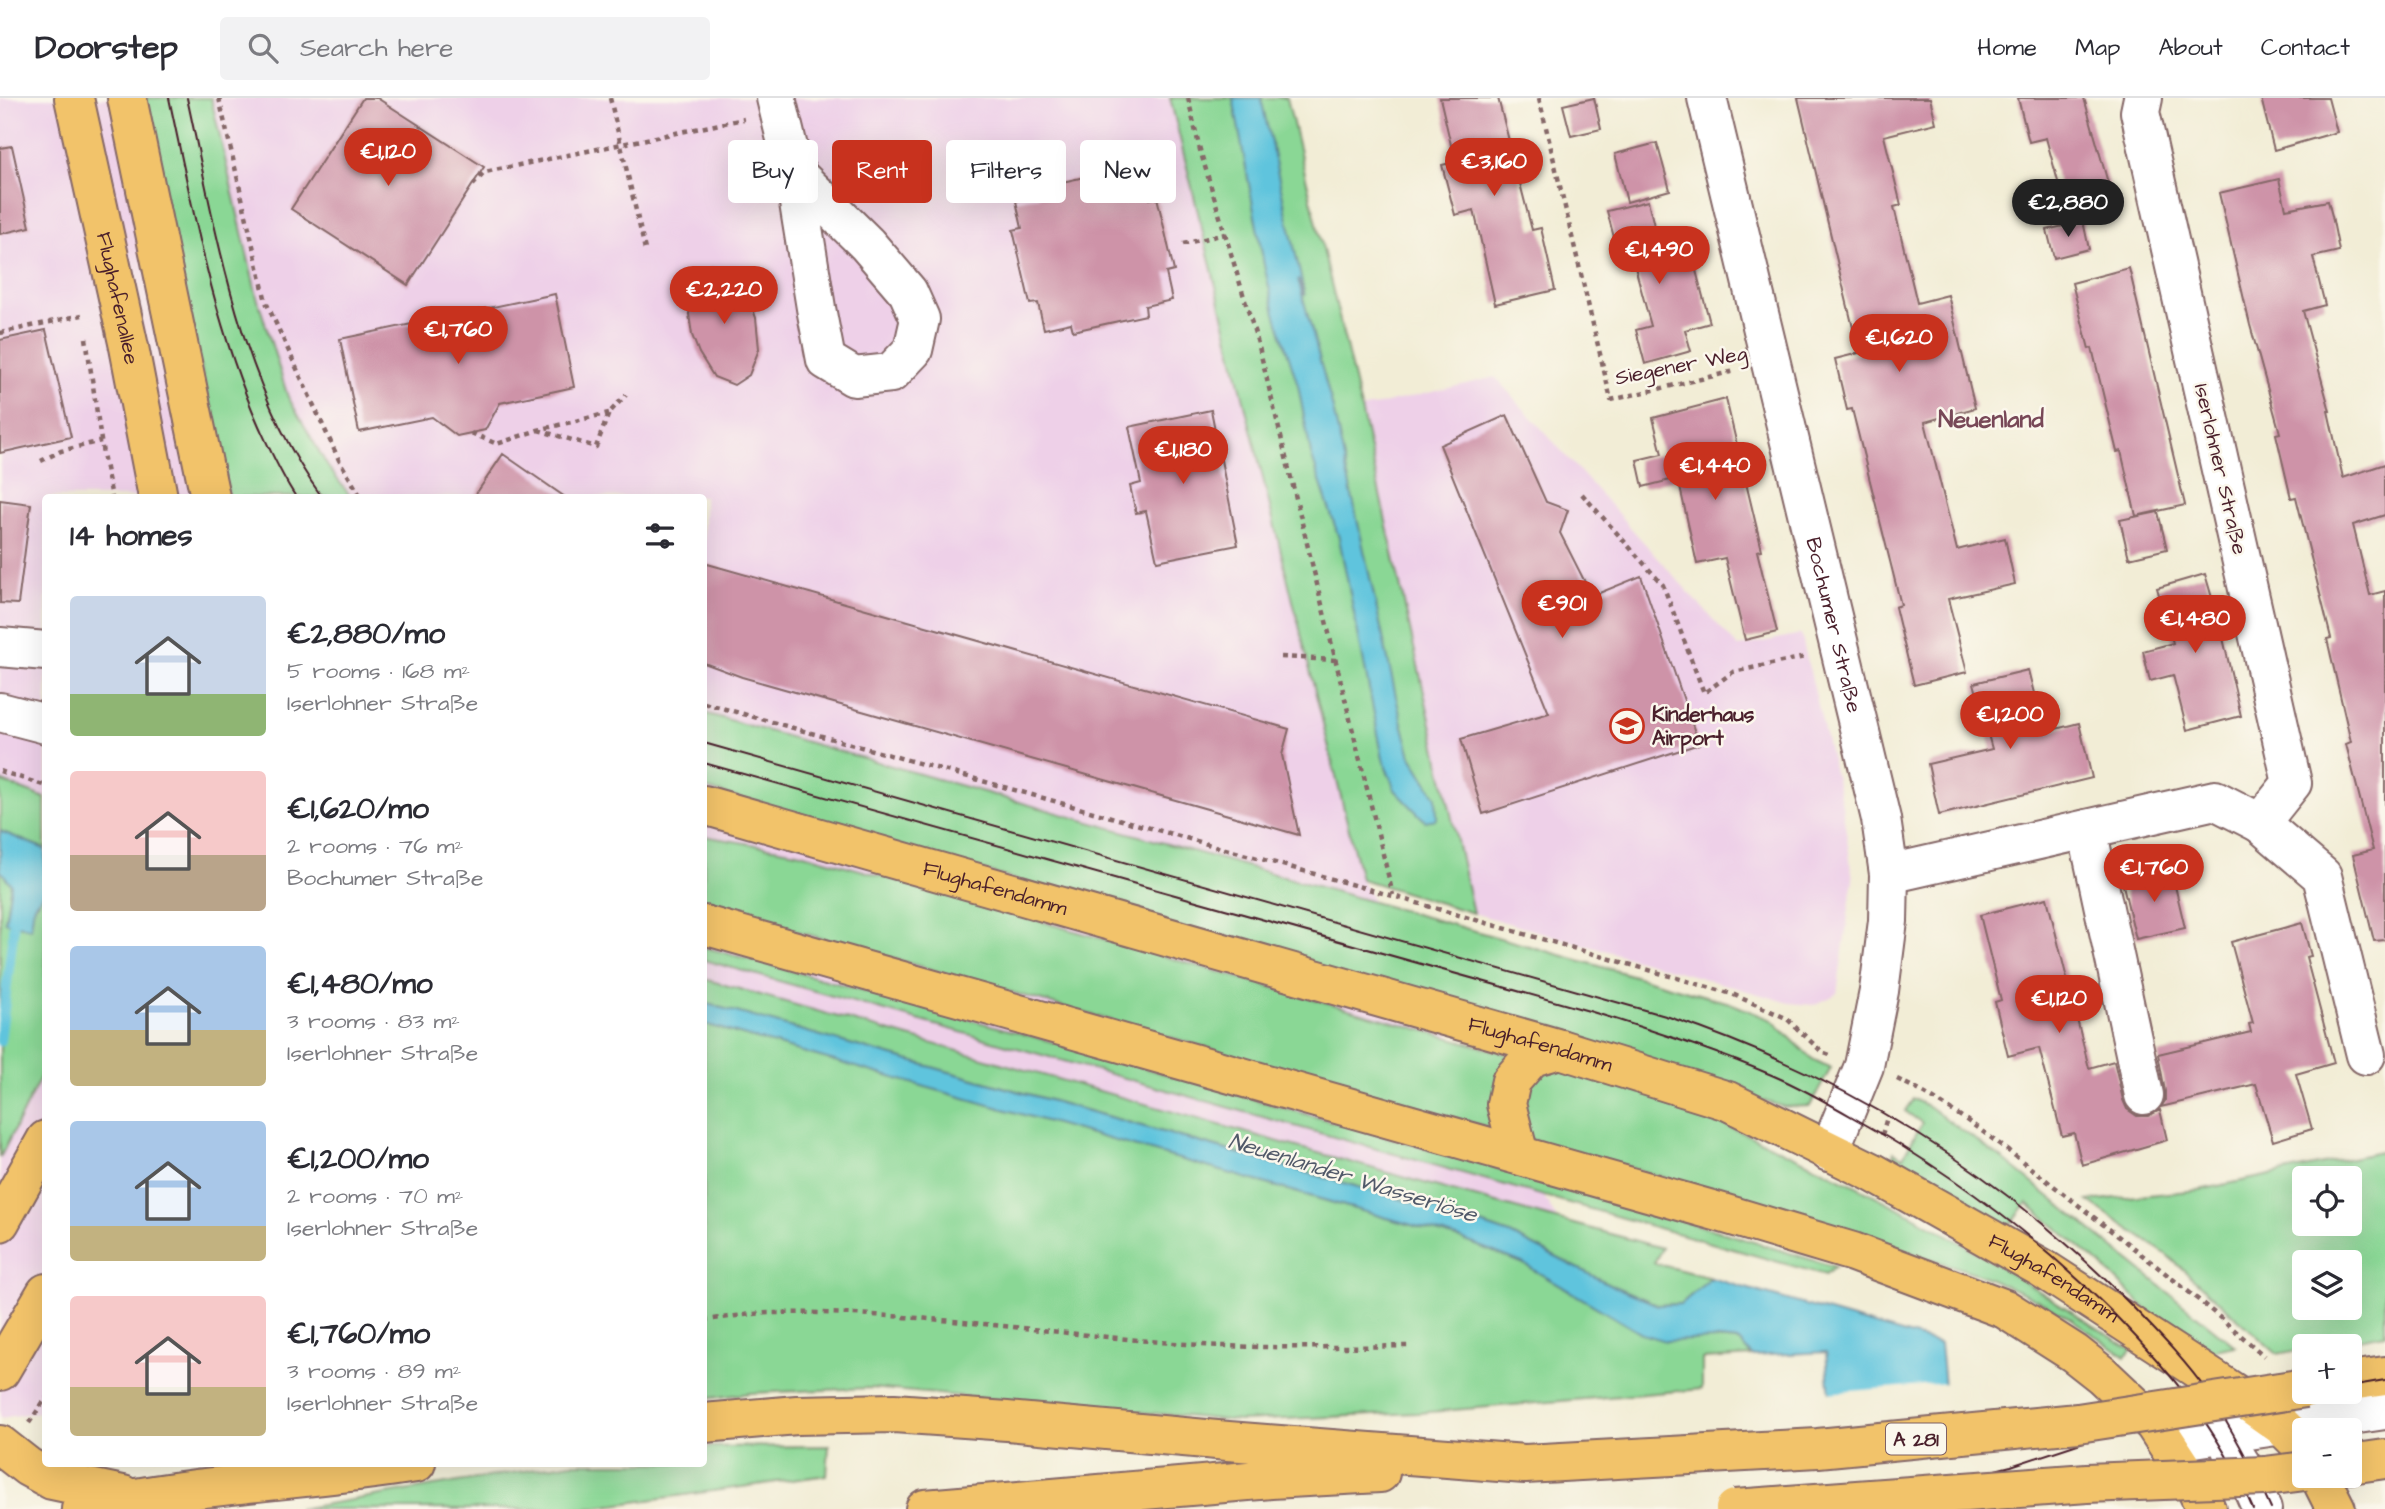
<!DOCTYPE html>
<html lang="en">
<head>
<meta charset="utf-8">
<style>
  :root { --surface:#fff; --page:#f2f2f3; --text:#2b2b33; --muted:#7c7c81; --line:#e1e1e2; --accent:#c8321e }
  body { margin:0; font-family:"Architects Daughter",sans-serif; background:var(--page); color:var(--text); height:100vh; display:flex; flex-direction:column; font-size:26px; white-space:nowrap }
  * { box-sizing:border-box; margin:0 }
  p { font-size:23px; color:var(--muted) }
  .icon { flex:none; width:38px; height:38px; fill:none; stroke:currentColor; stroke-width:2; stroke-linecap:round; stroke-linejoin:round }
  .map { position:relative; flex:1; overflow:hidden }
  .sheet { position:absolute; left:42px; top:396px; width:665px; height:973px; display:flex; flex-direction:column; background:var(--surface); border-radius:7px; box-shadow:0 7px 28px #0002 }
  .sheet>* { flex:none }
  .hud { position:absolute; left:728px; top:42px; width:665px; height:63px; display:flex; gap:14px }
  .fabs { position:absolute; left:2292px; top:1068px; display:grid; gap:14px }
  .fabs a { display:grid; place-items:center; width:70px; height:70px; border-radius:7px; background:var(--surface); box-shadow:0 7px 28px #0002; font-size:35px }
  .price { position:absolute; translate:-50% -60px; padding:0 16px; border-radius:24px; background:var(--accent); color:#fff; font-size:23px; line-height:46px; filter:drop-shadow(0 2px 4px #0008) }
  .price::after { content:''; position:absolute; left:50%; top:42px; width:21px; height:16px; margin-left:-10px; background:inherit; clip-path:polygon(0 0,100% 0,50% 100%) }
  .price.current { background:#222; color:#fff }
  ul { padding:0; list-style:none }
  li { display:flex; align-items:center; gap:21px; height:175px; padding:0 28px }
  li span { display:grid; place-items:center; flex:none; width:196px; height:140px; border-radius:7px; color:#555 }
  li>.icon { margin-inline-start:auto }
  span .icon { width:84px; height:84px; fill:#fffc; stroke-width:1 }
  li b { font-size:30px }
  h2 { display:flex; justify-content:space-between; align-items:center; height:84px; padding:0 28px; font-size:30px }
  .tag { padding:0 24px; border-radius:7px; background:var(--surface); box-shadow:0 7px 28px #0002; font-size:24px; line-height:63px }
  .tag.current { background:var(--accent); color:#fff }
  header { display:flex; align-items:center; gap:42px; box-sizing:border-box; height:98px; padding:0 35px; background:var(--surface); border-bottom:2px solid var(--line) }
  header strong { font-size:33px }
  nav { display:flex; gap:38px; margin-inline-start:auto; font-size:24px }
  .search { width:490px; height:63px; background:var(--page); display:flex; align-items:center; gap:18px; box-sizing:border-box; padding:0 24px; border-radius:7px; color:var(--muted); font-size:26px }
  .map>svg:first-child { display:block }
  .built { fill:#eed0e8 }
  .green { fill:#8ad795; stroke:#6a7b60; stroke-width:2; fill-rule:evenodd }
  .water { fill:#5fc4dd; stroke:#547284; stroke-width:2 }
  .pier { fill:#f2edd6 }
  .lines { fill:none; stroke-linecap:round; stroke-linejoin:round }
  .stream { stroke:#5fc4dd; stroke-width:10 }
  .building { fill:#ce93a8 }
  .minor-casing { stroke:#856767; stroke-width:42 }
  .major-casing { stroke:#856767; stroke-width:42 }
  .highway-casing { stroke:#856767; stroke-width:42 }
  .path { stroke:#856767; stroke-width:4.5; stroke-dasharray:5 5; stroke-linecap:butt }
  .minor { stroke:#fff; stroke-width:38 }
  .major { stroke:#f2c36a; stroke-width:38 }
  .highway { stroke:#f2c36a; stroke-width:38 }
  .tram { stroke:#4a1f2b; stroke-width:2 }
  .highway-bridge-casing { stroke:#856767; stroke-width:42; stroke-linecap:butt }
  .highway-bridge { stroke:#f2c36a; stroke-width:38 }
  .labels { text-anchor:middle; stroke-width:5; stroke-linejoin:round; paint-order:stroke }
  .shield { fill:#fbf7ec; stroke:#7f6065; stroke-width:2 }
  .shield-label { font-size:19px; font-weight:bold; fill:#4a1f2b }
  .street-label { font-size:21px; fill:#4a1f2b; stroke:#fbf7ec }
  .poi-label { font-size:21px; font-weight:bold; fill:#4a1f2b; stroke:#fbf7ec; text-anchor:start }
  .water-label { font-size:23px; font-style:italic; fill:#515969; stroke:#fbf7ec }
  .quarter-label { font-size:24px; font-weight:bold; fill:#784857; stroke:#fbf7ec }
</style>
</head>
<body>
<header>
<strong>Doorstep</strong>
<div class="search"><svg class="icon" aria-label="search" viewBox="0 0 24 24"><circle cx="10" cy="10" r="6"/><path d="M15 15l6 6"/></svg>Search here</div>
<nav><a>Home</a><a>Map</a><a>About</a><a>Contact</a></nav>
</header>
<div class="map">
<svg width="2385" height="1411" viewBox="0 0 2385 1411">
  <rect width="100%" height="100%" fill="#fbf7ec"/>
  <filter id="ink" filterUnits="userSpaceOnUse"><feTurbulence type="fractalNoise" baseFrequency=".0143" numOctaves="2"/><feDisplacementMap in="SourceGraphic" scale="14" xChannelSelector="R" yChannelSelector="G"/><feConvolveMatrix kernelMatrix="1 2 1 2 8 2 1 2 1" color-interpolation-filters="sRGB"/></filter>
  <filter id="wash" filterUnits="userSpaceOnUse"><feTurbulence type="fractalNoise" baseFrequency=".00686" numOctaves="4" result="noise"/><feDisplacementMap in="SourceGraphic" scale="28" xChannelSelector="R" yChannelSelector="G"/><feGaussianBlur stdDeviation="1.57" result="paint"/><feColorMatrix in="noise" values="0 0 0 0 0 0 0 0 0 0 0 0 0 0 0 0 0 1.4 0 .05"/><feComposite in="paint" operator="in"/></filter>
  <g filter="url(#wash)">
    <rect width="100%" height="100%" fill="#f2edd6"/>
    <path class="built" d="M 0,0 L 1170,0 L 1361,781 L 1637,1260 L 704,1211 L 704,399 L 46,399 L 46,1313 L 0,1320 Z
      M 1495,279 L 1738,549 L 1801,536 L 1842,707 L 1853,781 L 1837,896 L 1814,907 L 1790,905 L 1473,815 L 1361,311 Z"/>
    <path class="green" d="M 142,0 L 211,0 L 257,199 L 288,299 L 328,369 L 351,399 L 229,399 Z
      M 1170,0 L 1287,0 L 1361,311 L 1473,815 L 1361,781 Z
      M 704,615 L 1730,905 L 1772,922 L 1812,961 L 1831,970 L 1810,1008 L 1784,1009 L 704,690 Z
      M 0,683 L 45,700 L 45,751 L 0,733 Z
      M 704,738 L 797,754 L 1651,997 C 1752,1036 1852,1083 1946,1136 C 2009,1173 2070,1213 2132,1252 L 2125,1259 L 2070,1220 L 2026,1196 L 1978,1176 L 1751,1104 L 704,807 Z
      M 0,772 L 11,786 L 5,823 L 34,807 L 46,794 L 45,970 L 0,1060 Z
      M 704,849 L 1049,943 L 1718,1133 L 1835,1169 L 1825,1177 L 704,862 Z
      M 704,881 L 1449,1092 L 1662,1150 L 1654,1165 L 1711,1180 L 1681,1206 L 1658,1207 L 1611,1187 L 1510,1136 L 1440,1112 L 704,905 Z
      M 704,926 L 1461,1141 L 1522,1165 L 1643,1236 L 1739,1243 L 1752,1258 L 1702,1261 L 1702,1291 L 1418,1315 L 1239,1323 L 871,1290 L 751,1295 L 704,1301 Z
      M 1913,1001 L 1928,1008 L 2004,1062 L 2235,1248 L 2206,1254 L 2160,1225 L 2102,1168 L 2027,1105 L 2008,1130 L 1892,1065 L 1894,1054 L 1903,1059 L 1922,1025 L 1905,1013 Z
      M 2385,1053 L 2385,1236 L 2321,1248 L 2305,1248 L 2305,1251 L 2277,1256 L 2167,1157 L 2088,1103 L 2199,1092 ZM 2305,1080 L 2350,1080 L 2350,1125 L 2305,1125 ZM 2305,1164 L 2350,1164 L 2350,1209 L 2305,1209 Z
      M 829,1348 L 827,1377 L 584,1411 L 298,1411 L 571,1365 L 704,1365 L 704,1349 Z"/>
    <path class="water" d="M 1233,0 L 1261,0 L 1305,198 L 1298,181 L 1333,311 L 1401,621 L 1411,658 L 1436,699 L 1437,721 L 1425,723 L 1395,692 L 1383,661 L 1339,440 L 1311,356 L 1298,287 L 1275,215 L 1264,167 Z
      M 0,733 L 45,751 L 45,794 L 34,807 L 31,830 L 5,824 L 11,786 L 0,772 Z
      M 704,905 L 1440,1112 L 1510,1136 L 1611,1187 L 1658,1207 L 1681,1206 L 1711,1180 L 1940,1246 L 1945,1299 L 1831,1309 L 1826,1254 L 1752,1258 L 1739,1243 L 1718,1241 L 1666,1243 L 1642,1236 L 1522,1165 L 1461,1141 L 704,926 Z"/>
    <path class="pier" d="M 1948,1285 L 1962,1411 L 1837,1411 L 1826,1295 Z"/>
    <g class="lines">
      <path class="stream" d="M 0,943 L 13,836 L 14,814"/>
    </g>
    <g id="blocks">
      <path class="building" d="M 363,0 L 377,0 L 484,69 L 408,187 L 291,111 Z
        M 1440,0 L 1498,0 L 1532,132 L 1541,130 L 1555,192 L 1495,206 L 1474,112 L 1455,117 L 1442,67 L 1455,64 Z
        M 1594,0 L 1601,31 L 1571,38 L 1563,7 Z
        M 1798,0 L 1930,0 L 1936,25 L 1884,38 L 1901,107 L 1894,109 L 1917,205 L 1948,197 L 1975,310 L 1925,324 L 1957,452 L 2005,440 L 2015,486 L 1948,501 L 1967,574 L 1914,587 L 1895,509 L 1901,507 L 1852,311 L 1847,312 L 1835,261 L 1859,255 Z
        M 2018,0 L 2084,0 L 2114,106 L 2068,120 L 2046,40 L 2029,44 Z
        M 2261,0 L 2328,0 L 2337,34 L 2274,52 Z
        M 1657,45 L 1670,92 L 1627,104 L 1615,56 Z
        M 12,48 L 30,129 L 0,136 L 0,50 Z
        M 1116,72 L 1118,80 L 1144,75 L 1150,101 L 1157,99 L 1174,173 L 1166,175 L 1172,202 L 1145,208 L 1146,217 L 1073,233 L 1071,225 L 1044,231 L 1038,205 L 1030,206 L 1013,132 L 1022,130 L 1016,103 L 1042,97 L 1040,89 Z
        M 2279,81 L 2286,111 L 2328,103 L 2332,118 L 2339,153 L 2313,159 L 2325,207 L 2303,213 L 2330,313 L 2328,313 L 2343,380 L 2385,366 L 2385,417 L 2353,427 L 2370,497 L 2385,493 L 2385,842 L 2374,843 L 2353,757 L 2373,752 L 2346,646 L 2351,644 L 2327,541 L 2331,540 L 2296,399 L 2291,400 L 2276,336 L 2280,335 L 2250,227 L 2219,95 Z
        M 1648,103 L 1665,173 L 1694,165 L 1710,225 L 1685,232 L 1691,253 L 1645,266 L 1636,232 L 1651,228 L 1629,147 L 1617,151 L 1607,113 Z
        M 2083,123 L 2089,151 L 2054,160 L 2047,132 Z
        M 711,170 L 725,171 L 737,179 L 747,195 L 756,220 L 759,251 L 749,277 L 734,287 L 714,279 L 699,255 L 692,237 L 689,216 L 696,186 Z
        M 2129,170 L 2185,407 L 2136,418 L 2121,353 L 2117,354 L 2092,250 L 2089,251 L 2072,185 Z
        M 555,196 L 574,289 L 500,305 L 485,332 L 457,338 L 432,319 L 359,334 L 340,241 Z
        M 46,232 L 71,339 L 0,355 L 0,242 Z
        M 1726,301 L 1762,452 L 1757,453 L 1777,534 L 1745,542 L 1725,460 L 1697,466 L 1678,380 L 1643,389 L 1637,362 L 1662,356 L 1653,320 Z
        M 1211,312 L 1238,447 L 1157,463 L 1146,413 L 1136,415 L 1130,388 L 1141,385 L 1129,329 Z
        M 1507,317 L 1546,404 L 1568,412 L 1560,435 L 1592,498 L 1641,478 L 1699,646 L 1483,716 L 1461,641 L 1549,615 L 1440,347 Z
        M 503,356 L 565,399 L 474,399 Z
        M 0,402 L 31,406 L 18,506 L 0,505 Z
        M 2158,414 L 2167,451 L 2129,460 L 2120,422 Z
        M 704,465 L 1289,631 L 1282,657 L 1299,737 L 742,579 L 704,565 Z
        M 2205,476 L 2220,527 L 2241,618 L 2187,632 L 2173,577 L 2150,583 L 2143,553 L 2173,545 L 2157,490 Z
        M 2028,572 L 2044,634 L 2079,625 L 2092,680 L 1939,717 L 1928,666 L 1992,651 L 1974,585 Z
        M 2171,771 L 2185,830 L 2136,841 L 2122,783 Z
        M 2047,800 L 2089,970 L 2114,963 L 2123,1002 L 2127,1011 L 2137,1018 L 2148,1018 L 2160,1012 L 2167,1042 L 2082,1067 L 2074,1035 L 2062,1038 L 2039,950 L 2008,958 L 1995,904 L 2001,902 L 1980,817 Z
        M 2302,825 L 2311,858 L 2306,859 L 2334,965 L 2296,976 L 2312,1031 L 2273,1043 L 2256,986 L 2161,1009 L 2165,1003 L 2165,993 L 2158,956 L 2251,934 L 2249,926 L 2253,925 L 2231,844 Z"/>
    </g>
  </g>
  <g filter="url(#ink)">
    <use href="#blocks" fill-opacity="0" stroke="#856767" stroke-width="2"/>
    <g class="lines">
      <g class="minor-casing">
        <g id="minor">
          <path d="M 776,0 L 794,74 L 816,210 L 826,262 L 854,279 L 891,275 L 913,252 L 920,221 L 908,194 L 867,146 L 794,74"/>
          <path id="s1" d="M 1707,0 L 1881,721 L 1889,776 L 1888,823 L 1879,893 L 1864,968 L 1829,1054"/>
          <path d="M 0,549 L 46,553"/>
          <path d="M 0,614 L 46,626"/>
          <path d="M 2260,725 L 2322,778 L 2366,957"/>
          <path d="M 2087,731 L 2144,997"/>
          <path d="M 1889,776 L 2215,702 L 2260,725 L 2292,685 L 2140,14 L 2143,0"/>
          <path d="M 2167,1344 L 2385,1312"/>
          <path d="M 2231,1351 L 2245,1373 L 2262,1411"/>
        </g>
      </g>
      <g class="major-casing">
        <g id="major">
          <path id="s2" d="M 74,0 L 129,249 L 158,399"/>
          <path d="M 127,0 L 210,399"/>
          <path id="s3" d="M 704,707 L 1560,951 L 1728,1003 L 1872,1074 L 2042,1170 L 2251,1306 L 2282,1328 L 2305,1351"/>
          <path d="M 704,827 L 1719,1114 L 1853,1154 L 2005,1211 L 2074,1255 L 2102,1277 L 2154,1326 L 2196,1390 L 2206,1411"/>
          <path d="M 1519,1057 L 1506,1006 L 1511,983 L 1532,959 L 1560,951"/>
          <path d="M 0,1124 L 46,1042"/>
          <path d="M 0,1273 L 46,1195"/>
          <path d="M 2319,1377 L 2336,1411"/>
        </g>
      </g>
      <g class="highway-casing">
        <path id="highway" d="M 2350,1283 L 2385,1278
          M 704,1325 L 797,1317 L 894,1315 L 1007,1323 L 1228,1343 L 1525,1366
          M 0,1347 L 28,1369 L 52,1382 L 123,1397
          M 2350,1366 L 2385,1361
          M 81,1411 C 190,1385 305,1383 416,1365
          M 925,1411 L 1271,1381 L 1380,1375"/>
      </g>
      <path class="path" d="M 219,0 L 266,204 L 339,362 L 361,399
        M 610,0 L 646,156
        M 1188,0 L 1200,52 L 1259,249 L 1393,797
        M 1539,0 L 1611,302 L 1735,273
        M 473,87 L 485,74 L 744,21
        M 1183,146 L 1225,136
        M 0,235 L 82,217
        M 86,240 L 103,356 L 112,399
        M 538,332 L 596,349 L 609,315 L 626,297
        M 471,335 L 497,346 L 538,332 L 609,315
        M 41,363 L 61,353 L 101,343
        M 1582,396 L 1663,487 L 1704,595 L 1733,574 L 1805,559
        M 1281,559 L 1336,562
        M 704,605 L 1393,798 L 1732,896 L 1786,920 L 1822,954 L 1830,957
        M 0,673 L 46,688
        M 1897,981 C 1961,1012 2017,1060 2073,1103 C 2137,1153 2203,1203 2264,1258
        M 1882,1037 L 1887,1019
        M 704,1222 C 726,1220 750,1215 772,1215 C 911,1212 1049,1236 1186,1246 C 1261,1251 1336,1249 1410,1248
        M 29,1325 L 46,1300"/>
      <use href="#minor" class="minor"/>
      <use href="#major" class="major"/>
      <use href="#highway" class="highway"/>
      <path class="tram" d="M 169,0 C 193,111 213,224 259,328 C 270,352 281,377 296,399
        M 187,0 C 216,132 240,288 322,399
        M 704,645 L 1669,919 C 1842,977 2000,1074 2128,1204 C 2156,1233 2185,1262 2208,1295 C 2233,1332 2253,1371 2271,1411
        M 704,665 L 1589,913 C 1652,932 1714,952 1774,978 C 1802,990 1828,1005 1854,1020 C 1949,1073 2035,1137 2112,1214 C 2171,1274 2219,1332 2253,1411
        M 2350,1288 L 2385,1282
        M 1934,1387 L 2011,1368 L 2096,1340 L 2219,1312 L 2322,1293"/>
      <g class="highway-bridge-casing">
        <path id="highway-bridge" d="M 1525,1366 L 1818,1350 L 2078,1325 L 2305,1290
          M 1735,1411 L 2087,1385 L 2265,1378 L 2305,1373"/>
      </g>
      <use href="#highway-bridge" class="highway-bridge"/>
    </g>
  </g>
  <defs>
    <g id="school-ring" transform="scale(1.75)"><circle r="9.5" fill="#fbf7ec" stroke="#c8321e" stroke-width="1.5"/><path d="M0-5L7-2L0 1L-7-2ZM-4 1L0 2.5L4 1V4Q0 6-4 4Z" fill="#c8321e"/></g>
  </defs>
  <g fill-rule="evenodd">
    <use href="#school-ring" x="1627" y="628"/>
  </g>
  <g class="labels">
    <rect class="shield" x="1886" y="1325.5" width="60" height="31" rx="5"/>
    <g class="shield-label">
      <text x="1916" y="1348">A 281</text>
    </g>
    <g class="street-label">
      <text dy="7" stroke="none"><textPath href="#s2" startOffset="205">Flughafenallee</textPath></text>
      <text transform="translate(1681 267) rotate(-11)" y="7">Siegener Weg</text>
      <text transform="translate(2221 371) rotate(77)" y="7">Iserlohner Straße</text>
      <text dy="7" stroke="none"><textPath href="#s1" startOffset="542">Bochumer Straße</textPath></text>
      <text dy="7" stroke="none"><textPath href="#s3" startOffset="303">Flughafendamm</textPath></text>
      <text dy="7" stroke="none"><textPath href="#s3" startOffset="870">Flughafendamm</textPath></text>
      <text dy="7" stroke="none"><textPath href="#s3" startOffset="1437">Flughafendamm</textPath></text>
    </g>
    <g class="poi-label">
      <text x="1652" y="623">Kinderhaus<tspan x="1652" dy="24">Airport</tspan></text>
    </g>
    <g class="water-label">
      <text transform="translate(1353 1079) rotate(17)" y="8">Neuenlander Wasserlöse</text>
    </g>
    <g class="quarter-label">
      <text x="1991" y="329">Neuenland</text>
    </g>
  </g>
</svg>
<div class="fabs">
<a><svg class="icon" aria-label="locate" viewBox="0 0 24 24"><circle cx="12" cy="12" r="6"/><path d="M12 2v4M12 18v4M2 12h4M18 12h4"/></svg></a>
<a><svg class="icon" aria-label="layers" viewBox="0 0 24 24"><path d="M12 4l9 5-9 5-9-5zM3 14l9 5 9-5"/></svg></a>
<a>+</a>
<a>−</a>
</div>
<b class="price" style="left:388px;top:90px">€1,120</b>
<b class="price" style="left:1494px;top:100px">€3,160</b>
<b class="price current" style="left:2068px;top:141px">€2,880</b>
<b class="price" style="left:1659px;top:188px">€1,490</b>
<b class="price" style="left:724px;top:228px">€2,220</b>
<b class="price" style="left:458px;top:268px">€1,760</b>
<b class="price" style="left:1899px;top:276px">€1,620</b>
<b class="price" style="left:1183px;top:388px">€1,180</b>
<b class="price" style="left:1715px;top:404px">€1,440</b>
<b class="price" style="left:1562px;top:542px">€901</b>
<b class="price" style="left:2195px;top:557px">€1,480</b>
<b class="price" style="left:2010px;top:653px">€1,200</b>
<b class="price" style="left:2154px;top:806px">€1,760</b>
<b class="price" style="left:2059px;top:937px">€1,120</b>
<div class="hud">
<a class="tag">Buy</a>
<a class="tag current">Rent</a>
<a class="tag">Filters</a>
<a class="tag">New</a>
</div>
<section class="sheet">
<h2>14 homes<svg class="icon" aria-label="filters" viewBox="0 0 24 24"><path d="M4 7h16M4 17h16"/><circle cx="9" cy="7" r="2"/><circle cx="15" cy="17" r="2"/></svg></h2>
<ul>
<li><span style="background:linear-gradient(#c9d6e8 70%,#8fb573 0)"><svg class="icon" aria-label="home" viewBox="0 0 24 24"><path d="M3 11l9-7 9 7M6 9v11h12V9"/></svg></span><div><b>€2,880/mo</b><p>5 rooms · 168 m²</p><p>Iserlohner Straße</p></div></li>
<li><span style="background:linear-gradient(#f6c9c9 60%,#b9a48a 0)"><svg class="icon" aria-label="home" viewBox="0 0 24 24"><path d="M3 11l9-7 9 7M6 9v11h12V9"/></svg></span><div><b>€1,620/mo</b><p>2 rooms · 76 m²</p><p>Bochumer Straße</p></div></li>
<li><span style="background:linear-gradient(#a9c7e8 60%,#c2b280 0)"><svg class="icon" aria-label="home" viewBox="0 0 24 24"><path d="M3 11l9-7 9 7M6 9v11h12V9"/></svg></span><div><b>€1,480/mo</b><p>3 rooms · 83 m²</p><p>Iserlohner Straße</p></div></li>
<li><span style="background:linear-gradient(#a9c7e8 75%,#c2b280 0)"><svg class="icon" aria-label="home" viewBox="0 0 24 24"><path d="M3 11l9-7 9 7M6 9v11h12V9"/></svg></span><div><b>€1,200/mo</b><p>2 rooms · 70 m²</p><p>Iserlohner Straße</p></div></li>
<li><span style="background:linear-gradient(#f6c9c9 65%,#c2b280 0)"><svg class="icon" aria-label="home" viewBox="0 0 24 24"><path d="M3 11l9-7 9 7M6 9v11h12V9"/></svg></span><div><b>€1,760/mo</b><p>3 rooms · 89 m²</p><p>Iserlohner Straße</p></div></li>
</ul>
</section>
</div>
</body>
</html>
